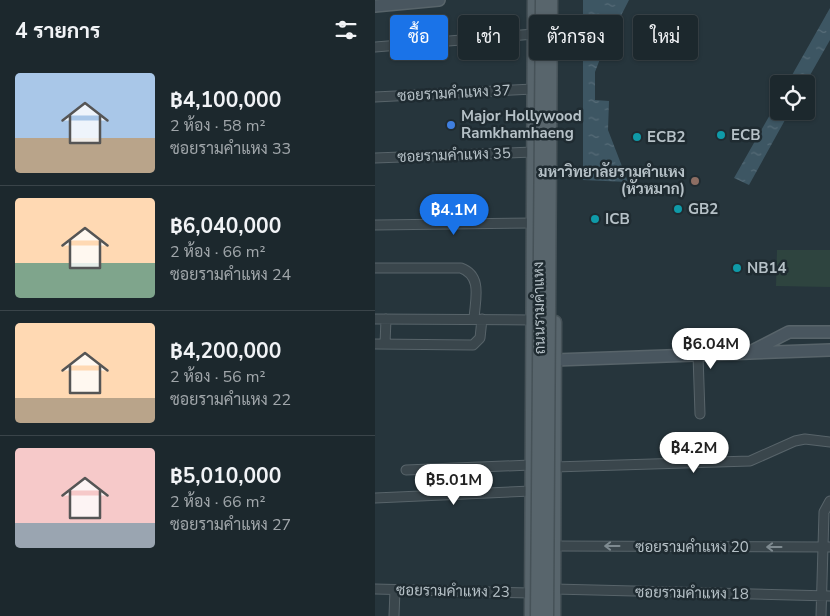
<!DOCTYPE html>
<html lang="th">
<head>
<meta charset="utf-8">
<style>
  :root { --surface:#1c282d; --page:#253035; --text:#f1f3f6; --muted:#a0a6aa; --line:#3a4449; --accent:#1a73e8 }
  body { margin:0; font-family:"Nunito Sans",Sarabun,sans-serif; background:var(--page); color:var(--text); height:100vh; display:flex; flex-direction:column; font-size:19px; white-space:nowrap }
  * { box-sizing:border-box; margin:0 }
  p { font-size:16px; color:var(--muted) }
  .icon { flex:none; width:28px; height:28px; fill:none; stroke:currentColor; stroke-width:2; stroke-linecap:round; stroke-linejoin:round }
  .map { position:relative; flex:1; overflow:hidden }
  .sheet { display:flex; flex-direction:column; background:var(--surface); width:375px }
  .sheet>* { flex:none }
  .banner { position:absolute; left:15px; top:15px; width:365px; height:45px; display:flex; gap:10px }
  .buttons { position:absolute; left:395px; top:75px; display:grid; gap:10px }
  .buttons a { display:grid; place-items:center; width:45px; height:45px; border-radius:5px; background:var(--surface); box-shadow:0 1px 4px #0004,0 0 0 1px var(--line); font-size:25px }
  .price { position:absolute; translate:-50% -42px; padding:0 11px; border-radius:18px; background:#fff; color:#222; font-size:16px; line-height:32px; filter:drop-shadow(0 1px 2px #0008) }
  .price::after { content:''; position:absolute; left:50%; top:30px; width:15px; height:11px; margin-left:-8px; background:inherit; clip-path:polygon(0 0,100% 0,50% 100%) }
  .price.selected { background:var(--accent); color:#fff }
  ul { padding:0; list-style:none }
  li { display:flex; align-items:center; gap:15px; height:125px; padding:0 15px }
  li+li { border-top:1px solid var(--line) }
  li span { display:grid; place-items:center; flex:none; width:140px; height:100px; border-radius:5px; color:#555 }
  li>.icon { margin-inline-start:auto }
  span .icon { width:60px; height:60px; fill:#fffc; stroke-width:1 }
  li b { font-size:21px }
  h2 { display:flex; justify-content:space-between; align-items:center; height:60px; padding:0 15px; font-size:21px }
  .pill { padding:0 18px; border-radius:5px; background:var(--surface); box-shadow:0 1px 4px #0004,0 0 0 1px var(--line); font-size:18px; line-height:45px }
  .pill.selected { background:var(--accent); color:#fff }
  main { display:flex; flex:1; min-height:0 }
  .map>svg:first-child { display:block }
  .green { fill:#2e443f }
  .water { fill:url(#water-ripples) }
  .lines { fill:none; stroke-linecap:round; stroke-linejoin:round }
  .street-casing { stroke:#58646a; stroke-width:11 }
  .secondary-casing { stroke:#58646a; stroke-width:14 }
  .primary-casing { stroke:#465258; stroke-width:15 }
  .street { stroke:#3a464c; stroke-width:9 }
  .secondary { stroke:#49565f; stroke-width:11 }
  .primary { stroke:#58656c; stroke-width:12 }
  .primary-bridge-casing { stroke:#465258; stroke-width:15; stroke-linecap:butt }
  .primary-bridge { stroke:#58656c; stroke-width:12 }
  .oneway { stroke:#7e8a90 }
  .shop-dot { fill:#3f7fe0; stroke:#1f2b31; stroke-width:2 }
  .culture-dot { fill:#0f9aa8; stroke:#1f2b31; stroke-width:2 }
  .education-dot { fill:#8d6e63; stroke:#1f2b31; stroke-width:2 }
  .labels { text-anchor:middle; stroke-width:5; stroke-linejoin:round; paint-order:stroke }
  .street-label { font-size:15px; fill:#b6c1c7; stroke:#1f2b31 }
  .poi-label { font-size:15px; font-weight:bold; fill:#b6c1c7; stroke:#1f2b31; text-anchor:start }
</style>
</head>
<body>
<main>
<section class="sheet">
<h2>4 รายการ<svg class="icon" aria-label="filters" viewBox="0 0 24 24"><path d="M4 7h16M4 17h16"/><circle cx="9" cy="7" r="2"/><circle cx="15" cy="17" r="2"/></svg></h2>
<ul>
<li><span style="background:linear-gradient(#a9c7e8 65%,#b9a48a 0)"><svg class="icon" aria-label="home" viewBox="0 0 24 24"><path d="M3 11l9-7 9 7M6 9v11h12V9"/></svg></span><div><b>฿4,100,000</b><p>2 ห้อง · 58 m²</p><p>ซอยรามคำแหง 33</p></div></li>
<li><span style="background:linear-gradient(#ffd9b3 65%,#7fa58c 0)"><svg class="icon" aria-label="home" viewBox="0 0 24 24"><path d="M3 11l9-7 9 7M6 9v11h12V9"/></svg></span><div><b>฿6,040,000</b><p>2 ห้อง · 66 m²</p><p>ซอยรามคำแหง 24</p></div></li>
<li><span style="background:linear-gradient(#ffd9b3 75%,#b9a48a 0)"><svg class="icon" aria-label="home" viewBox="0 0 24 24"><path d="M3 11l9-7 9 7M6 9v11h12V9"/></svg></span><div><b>฿4,200,000</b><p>2 ห้อง · 56 m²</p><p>ซอยรามคำแหง 22</p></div></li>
<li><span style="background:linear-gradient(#f6c9c9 75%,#9aa5b1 0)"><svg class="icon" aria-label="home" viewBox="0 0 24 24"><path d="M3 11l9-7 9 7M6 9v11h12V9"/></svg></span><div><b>฿5,010,000</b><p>2 ห้อง · 66 m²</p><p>ซอยรามคำแหง 27</p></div></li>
</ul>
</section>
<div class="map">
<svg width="455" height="616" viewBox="0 0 455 616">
  <defs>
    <pattern id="water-ripples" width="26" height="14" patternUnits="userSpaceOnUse" patternTransform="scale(1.25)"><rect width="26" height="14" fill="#3d5663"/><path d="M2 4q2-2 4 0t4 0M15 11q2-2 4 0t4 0" fill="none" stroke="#576c78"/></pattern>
  </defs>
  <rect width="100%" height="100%" fill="#26353c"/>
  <path class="green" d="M 402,250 L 455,250 L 455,287 L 401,286 Z"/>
  <path class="water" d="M 208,0 L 254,0 L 228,51 L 220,72 L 220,100 L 234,101 L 233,130 L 253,182 L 208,180 Z
    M 455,8 L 455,40 L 430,84 L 412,84 Z
    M 404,99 L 404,111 L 415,111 L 374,185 L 359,178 Z"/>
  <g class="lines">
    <g class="street-casing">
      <path id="street" d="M 0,47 L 159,34
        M 0,97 L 158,89
        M 0,158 L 158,152
        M 0,225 L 158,223
        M 0,268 L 86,268 C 108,276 100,300 99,319
        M 0,319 L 157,320
        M 0,344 L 98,345 L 105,338 L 107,319
        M 10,344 L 11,319
        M 323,355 L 325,414
        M 179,467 L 375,461 L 420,441 L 430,439 L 455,442
        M 31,470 L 156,465
        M 0,498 L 156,491
        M 179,546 L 455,547
        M 0,589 L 156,593
        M 179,589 L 455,596
        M 19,616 L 20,590
        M 446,616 L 449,512 L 455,501"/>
    </g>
    <g class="secondary-casing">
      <path id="secondary" d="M 0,6 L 64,0
        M 379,350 L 414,332 L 455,332
        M 180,360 L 455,350"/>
    </g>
    <g class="primary-casing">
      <path id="primary" d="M 156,616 L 159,0
        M 179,616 L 180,322"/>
    </g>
    <use href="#street" class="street"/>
    <use href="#secondary" class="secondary"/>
    <use href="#primary" class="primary"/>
    <g class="primary-bridge-casing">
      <path id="primary-bridge" d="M 162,616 L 167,0
        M 172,616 L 176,0"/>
    </g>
    <use href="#primary-bridge" class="primary-bridge"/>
  </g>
  <defs><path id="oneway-shaft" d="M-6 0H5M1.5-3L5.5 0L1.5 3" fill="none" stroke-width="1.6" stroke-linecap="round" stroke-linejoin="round" transform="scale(1.25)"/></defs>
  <g class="oneway">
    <use href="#oneway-shaft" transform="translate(237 546) rotate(-180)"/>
    <use href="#oneway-shaft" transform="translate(399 547) rotate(-180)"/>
  </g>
  <circle class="shop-dot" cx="76" cy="125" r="5"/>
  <g class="culture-dot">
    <circle cx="346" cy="135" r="5"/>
    <circle cx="262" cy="137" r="5"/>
    <circle cx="303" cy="209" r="5"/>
    <circle cx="220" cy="219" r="5"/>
    <circle cx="362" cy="268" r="5"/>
  </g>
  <circle class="education-dot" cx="320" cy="181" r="5"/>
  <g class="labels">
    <g class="street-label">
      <text transform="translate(79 93) rotate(-3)" y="5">ซอยรามคำแหง 37</text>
      <text transform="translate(79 155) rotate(-2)" y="5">ซอยรามคำแหง 35</text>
      <text transform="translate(164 308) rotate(-91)" y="5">ถนนรามคำแหง</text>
      <text x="317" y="552">ซอยรามคำแหง 20</text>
      <text transform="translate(78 591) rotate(1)" y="5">ซอยรามคำแหง 23</text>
      <text transform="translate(317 593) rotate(1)" y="5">ซอยรามคำแหง 18</text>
    </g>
    <g class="poi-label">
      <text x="86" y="121">Major Hollywood<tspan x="86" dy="17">Ramkhamhaeng</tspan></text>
      <text x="356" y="140">ECB</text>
      <text x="272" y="142">ECB2</text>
      <text x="310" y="177" text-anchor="end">มหาวิทยาลัยรามคำแหง<tspan x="310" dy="17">(หัวหมาก)</tspan></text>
      <text x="313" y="214">GB2</text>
      <text x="230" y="224">ICB</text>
      <text x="372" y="273">NB14</text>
    </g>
  </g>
</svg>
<div class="buttons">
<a><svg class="icon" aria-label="locate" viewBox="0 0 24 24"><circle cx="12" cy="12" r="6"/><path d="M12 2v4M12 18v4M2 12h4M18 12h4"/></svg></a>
</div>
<b class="price selected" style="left:79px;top:236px">฿4.1M</b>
<b class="price" style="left:336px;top:370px">฿6.04M</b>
<b class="price" style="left:319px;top:474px">฿4.2M</b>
<b class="price" style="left:79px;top:506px">฿5.01M</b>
<div class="banner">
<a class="pill selected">ซื้อ</a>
<a class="pill">เช่า</a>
<a class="pill">ตัวกรอง</a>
<a class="pill">ใหม่</a>
</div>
</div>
</main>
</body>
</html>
